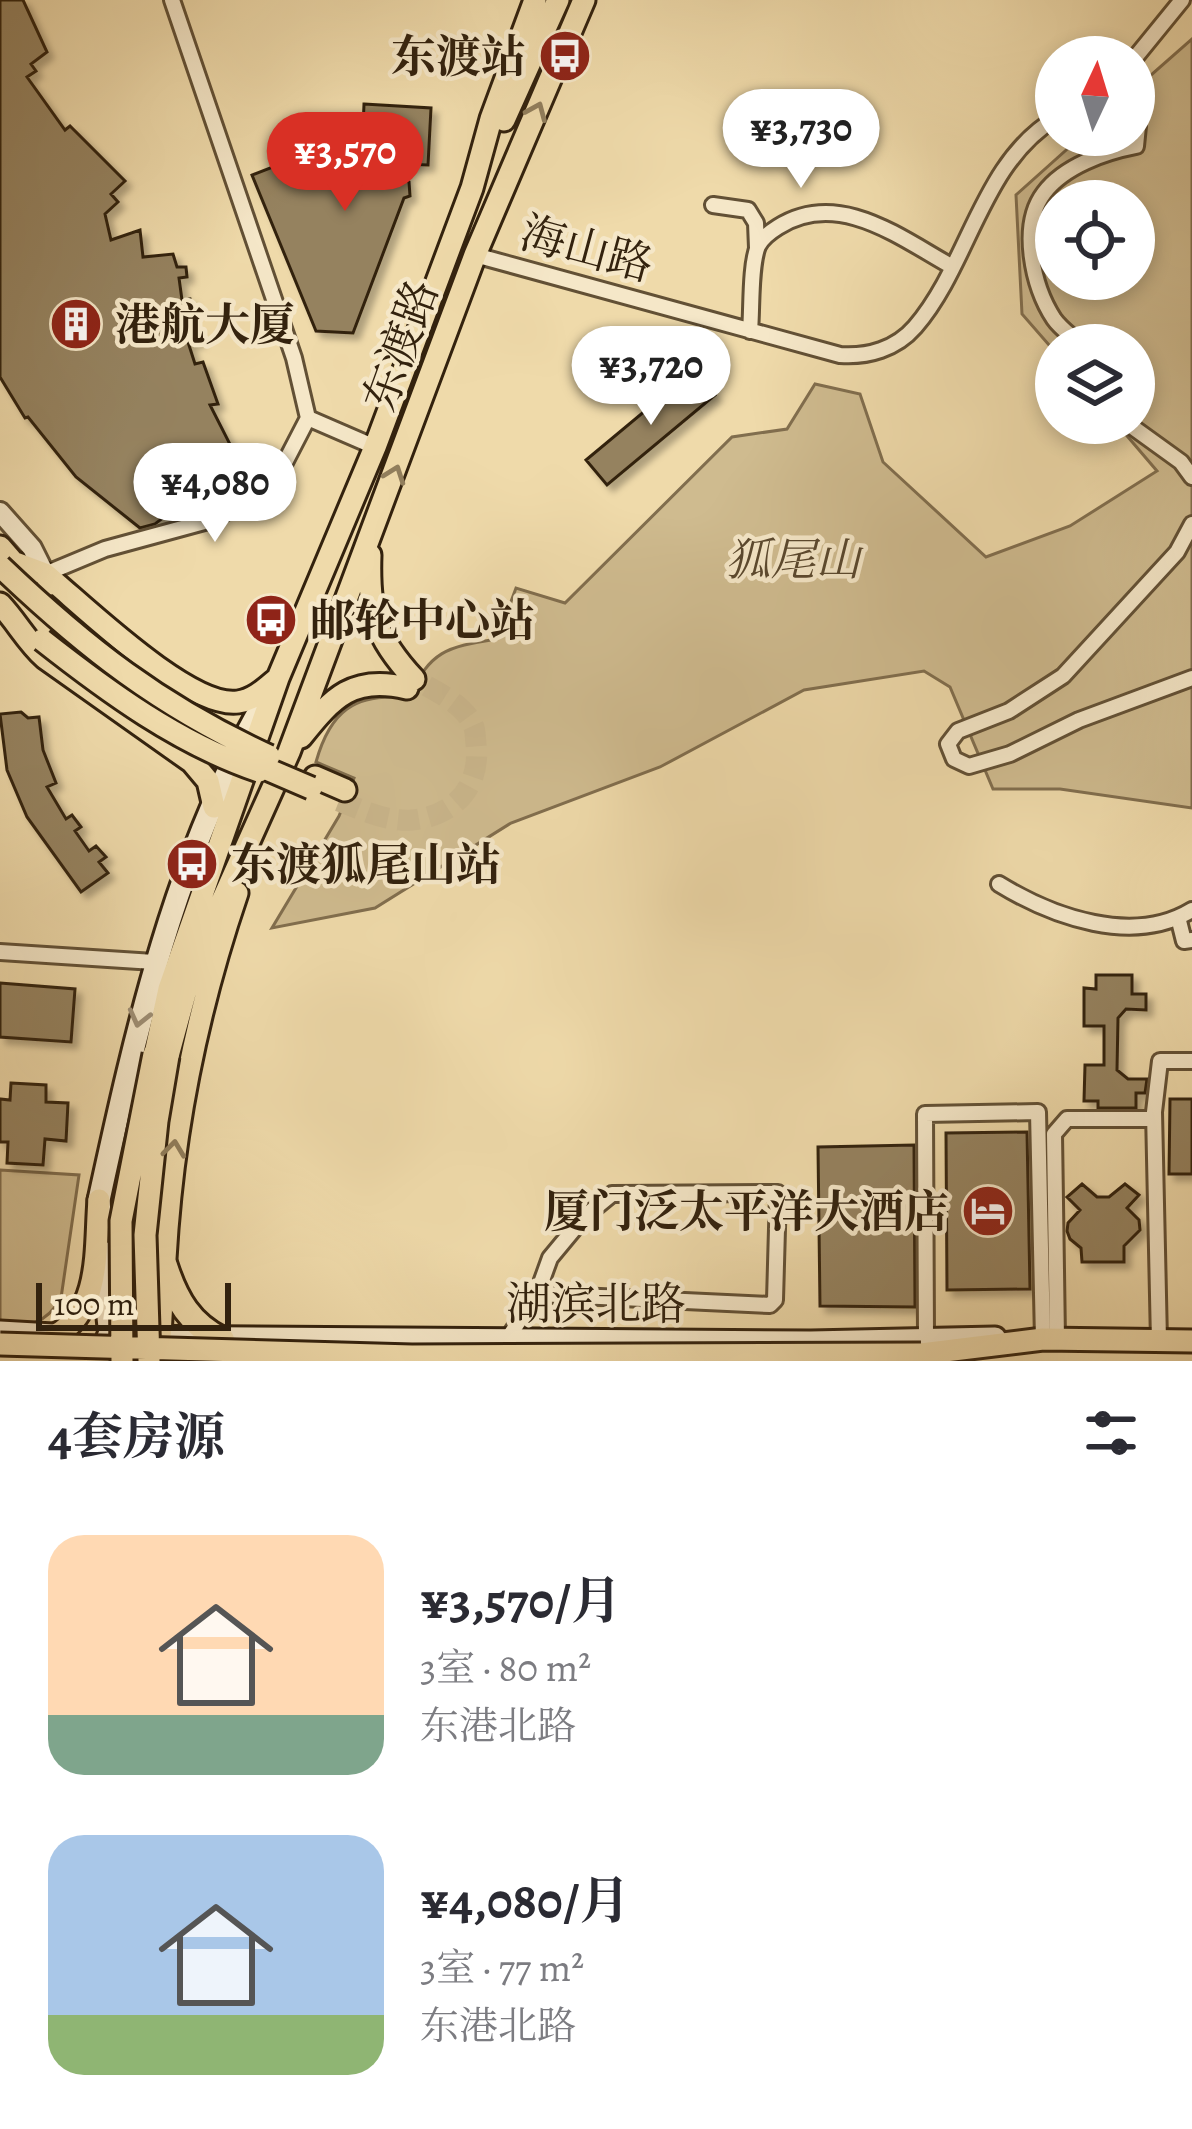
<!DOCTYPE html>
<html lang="zh">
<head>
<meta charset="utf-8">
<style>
  :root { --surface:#fff; --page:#f7f7f7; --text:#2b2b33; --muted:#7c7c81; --accent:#d93025 }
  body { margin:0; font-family:Alegreya,"Noto Serif SC",serif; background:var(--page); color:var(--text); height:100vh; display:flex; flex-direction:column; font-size:45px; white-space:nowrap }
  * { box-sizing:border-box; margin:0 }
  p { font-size:39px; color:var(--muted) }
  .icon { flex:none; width:66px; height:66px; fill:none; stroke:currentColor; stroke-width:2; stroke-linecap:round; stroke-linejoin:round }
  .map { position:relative; height:1361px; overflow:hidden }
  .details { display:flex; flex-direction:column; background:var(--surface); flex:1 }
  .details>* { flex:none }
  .needle { width:78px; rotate:4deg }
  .tools { position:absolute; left:1035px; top:36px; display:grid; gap:24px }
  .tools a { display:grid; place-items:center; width:120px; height:120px; border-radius:50%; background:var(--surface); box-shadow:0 6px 18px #0003; font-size:60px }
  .scale { position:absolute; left:36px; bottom:30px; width:195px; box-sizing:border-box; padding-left:12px; border:6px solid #33220e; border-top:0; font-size:33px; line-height:42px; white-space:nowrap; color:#33220e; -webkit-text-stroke:9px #f5e7c8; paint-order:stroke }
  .price { position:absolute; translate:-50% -102px; padding:0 27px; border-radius:42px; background:#fff; color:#222; font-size:39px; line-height:78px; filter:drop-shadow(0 3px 6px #0008) }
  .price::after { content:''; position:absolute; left:50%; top:72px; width:36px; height:27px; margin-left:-18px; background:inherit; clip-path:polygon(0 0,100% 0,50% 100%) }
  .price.active { background:var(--accent); color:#fff }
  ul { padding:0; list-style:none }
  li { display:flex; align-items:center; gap:36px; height:300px; padding:0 48px }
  li span { display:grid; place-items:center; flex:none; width:336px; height:240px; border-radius:36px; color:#555 }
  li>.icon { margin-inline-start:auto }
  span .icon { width:144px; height:144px; fill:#fffc; stroke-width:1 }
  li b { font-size:51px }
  h2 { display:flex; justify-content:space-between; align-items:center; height:144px; padding:0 48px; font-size:51px }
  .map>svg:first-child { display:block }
  .green { fill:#cfbb8f; stroke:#816e4e; stroke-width:3; fill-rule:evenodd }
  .building { fill:#95825f; stroke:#33220e; stroke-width:3; filter:url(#shadow) }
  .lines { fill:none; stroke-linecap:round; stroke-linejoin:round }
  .primary-tunnel { stroke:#c9b58b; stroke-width:21; stroke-dasharray:21 10; stroke-linecap:butt }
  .minor-casing { stroke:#625035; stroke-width:20 }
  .tertiary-casing { stroke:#625035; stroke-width:24 }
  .secondary-casing { stroke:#33220e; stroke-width:27 }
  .primary-casing { stroke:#33220e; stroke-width:27 }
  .trunk-casing { stroke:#33220e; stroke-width:30 }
  .minor { stroke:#f5e7c8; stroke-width:14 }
  .tertiary { stroke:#f5e7c8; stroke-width:18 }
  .secondary { stroke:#f5e7c8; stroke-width:21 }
  .primary { stroke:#efdaaa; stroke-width:21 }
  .trunk { stroke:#efdaaa; stroke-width:24 }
  .primary-bridge-casing { stroke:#33220e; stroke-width:27; stroke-linecap:butt }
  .primary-bridge { stroke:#efdaaa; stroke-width:21 }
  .oneway { stroke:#917e5c }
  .oneway2 { stroke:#9e8e74 }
  .labels { text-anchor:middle; stroke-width:9; stroke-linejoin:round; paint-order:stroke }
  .poi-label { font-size:45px; font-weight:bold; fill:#33220e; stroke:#f5e7c8; text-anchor:start }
  .street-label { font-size:45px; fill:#33220e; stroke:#f5e7c8 }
  .park-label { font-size:45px; font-style:italic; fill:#5a482e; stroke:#f5e7c8 }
</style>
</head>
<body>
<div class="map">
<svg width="1192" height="1361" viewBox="0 0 1192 1361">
  <defs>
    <filter id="shadow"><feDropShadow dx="6" dy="6" stdDeviation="3" flood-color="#0004"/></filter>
  </defs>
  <rect width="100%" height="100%" fill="#efdaaa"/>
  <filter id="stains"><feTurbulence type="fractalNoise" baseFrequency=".00167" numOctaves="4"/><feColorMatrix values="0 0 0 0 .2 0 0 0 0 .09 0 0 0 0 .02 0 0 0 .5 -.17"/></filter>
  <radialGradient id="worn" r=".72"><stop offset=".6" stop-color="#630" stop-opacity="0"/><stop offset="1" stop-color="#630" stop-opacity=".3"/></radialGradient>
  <path class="green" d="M 1192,39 L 1192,808 L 1060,789 L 993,789 L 950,687 L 924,671 L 804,690 L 660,767 L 511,823 L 375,908 L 272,928 L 339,816 L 354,778 L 316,762 C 330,712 354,692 408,698 C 431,651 445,647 497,639 L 516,588 L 565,603 L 732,437 L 787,429 L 815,384 L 860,394 L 883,462 L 986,557 L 1070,526 L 1157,471 L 1116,423 L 1134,423 L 1134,345 L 1056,345 L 1056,353 L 1022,314 L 1016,195 L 1083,135 L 1134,135 L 1134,90 ZM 1056,201 L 1134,201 L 1134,279 L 1056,279 Z
    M 0,1170 L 79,1175 L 61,1298 C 46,1324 28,1328 0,1324 Z"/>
  <path class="building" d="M 0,0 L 23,0 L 47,52 L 31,64 L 36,71 L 27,77 L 65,130 L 70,126 L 125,181 L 111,194 L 118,202 L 105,214 L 111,240 L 140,230 L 143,257 L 173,254 L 177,267 L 186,267 L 187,277 L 179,278 L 182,300 L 190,299 L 192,310 L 183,312 L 187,330 L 196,330 L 198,341 L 188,342 L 195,364 L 203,362 L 218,404 L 210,405 L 239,462 L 220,471 L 215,457 L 190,469 L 200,490 L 155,524 L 140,528 L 76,477 L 28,417 L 25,418 L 0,377 Z
    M 364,104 L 431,108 L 428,165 L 376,163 L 409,182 L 410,196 L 404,198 L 353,333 L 316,331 L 252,175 L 288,161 L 361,176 Z
    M 694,370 L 715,395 L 607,485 L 586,460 Z
    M 21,712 L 28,718 L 39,717 L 43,750 L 56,783 L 47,787 L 66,819 L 72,815 L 81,827 L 75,831 L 89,851 L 96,846 L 106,857 L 99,862 L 108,873 L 81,892 L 27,817 L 7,770 L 0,714 Z
    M 1096,975 L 1132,975 L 1132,994 L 1146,994 L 1146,1010 L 1126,1009 L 1118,1018 L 1117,1070 L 1128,1079 L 1147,1079 L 1145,1093 L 1136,1093 L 1136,1108 L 1098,1108 L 1098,1101 L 1084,1101 L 1085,1065 L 1104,1065 L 1104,1026 L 1084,1026 L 1084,988 L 1096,989 Z
    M 0,983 L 75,989 L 71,1042 L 0,1037 Z
    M 11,1083 L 46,1085 L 46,1102 L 68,1103 L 66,1141 L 45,1139 L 43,1165 L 7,1163 L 8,1142 L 0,1142 L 0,1099 L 10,1100 Z
    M 1170,1099 L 1192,1099 L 1192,1174 L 1169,1174 Z
    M 1027,1132 L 1030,1289 L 947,1290 L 946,1133 Z
    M 914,1145 L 915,1307 L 820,1306 L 818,1147 Z
    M 1082,1184 L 1097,1197 L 1109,1197 L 1125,1184 L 1139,1195 L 1127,1208 L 1139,1220 L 1140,1230 L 1124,1246 L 1124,1262 L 1082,1262 L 1081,1248 L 1070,1239 L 1067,1231 L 1068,1223 L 1080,1210 L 1067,1197 Z"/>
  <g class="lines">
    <path class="primary-tunnel" d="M 339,801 C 362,810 387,822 412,820 C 454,816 481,787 476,744 C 475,738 476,731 473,725 C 464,704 434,690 414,679"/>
    <g class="minor-casing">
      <path id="minor" d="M 172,0 L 294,358 L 308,418 L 375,447
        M 1134,59 L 1182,0
        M 713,205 L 748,210 L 756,223 L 757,248
        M 475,255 L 840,355 C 868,357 896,349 915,327 C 970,263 981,163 1056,118
        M 750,331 C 752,309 750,266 758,246 C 762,238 770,232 778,227 C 838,189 899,237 951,266
        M 1081,345 C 1073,337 1061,329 1054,319 C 1033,287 1019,226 1044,193 C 1064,166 1105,152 1136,146 L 1138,126 L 1134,119
        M 1127,423 L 1181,462 L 1192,477
        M 1192,524 L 1177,552 L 1063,676 L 1009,711 L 958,731 L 948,744 L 954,759 L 969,766 L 1010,754 L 1079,720 L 1192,678
        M 45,574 L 105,549 L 208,521 L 238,506 L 279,474 L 308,418
        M 999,884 C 1053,917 1133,946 1192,910
        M 1178,917 L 1184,941 L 1192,940
        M 0,952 L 154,962
        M 926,1337 L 925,1114 L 1038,1112 L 1043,1339
        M 1057,1339 L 1054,1134 L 1067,1119 L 1154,1119
        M 506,1341 L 537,1294 L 550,1258 L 584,1217 L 612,1194 L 778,1193 L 775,1300 L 770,1305 L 537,1294
        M 1159,1341 L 1154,1112 L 1160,1061 L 1192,1061"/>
    </g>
    <g class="tertiary-casing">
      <path id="tertiary" d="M 0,512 L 32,548 L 45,574"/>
    </g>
    <g class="secondary-casing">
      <path id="secondary" d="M 100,1214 L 99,1200 C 136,1030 175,856 263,704
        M 101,1251 L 111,1346
        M 0,1332 L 53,1335
        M 108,1337 L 811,1342 L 995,1338"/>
    </g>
    <g class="primary-casing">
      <path id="primary" d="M 504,120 L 558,0
        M 0,547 L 13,562 L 45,574 L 50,584
        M 370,555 C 368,612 375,637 414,679
        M 45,574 C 84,606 189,709 238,702 C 254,700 266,688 278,678
        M 0,604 C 17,622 27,642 45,658 L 192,762 L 208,781 L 214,807
        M 301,737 C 333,697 353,675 407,688
        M 315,777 L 345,790
        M 168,1056 L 192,968 L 289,752 L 475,255 L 584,0
        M 152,1068 L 169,989 L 278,678 L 375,447 L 472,188 L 491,119 L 535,0
        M 131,1265 L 133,1319
        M 56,1335 C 102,1309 95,1247 99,1200
        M 921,1354 L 1043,1339 L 1192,1341
        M 160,1361 C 159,1326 163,1293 165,1259 C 172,1132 196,1013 237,893"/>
    </g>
    <g class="trunk-casing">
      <path id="trunk" d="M 165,1266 C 176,1300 190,1324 222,1340"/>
    </g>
    <use href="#minor" class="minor"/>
    <use href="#tertiary" class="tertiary"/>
    <use href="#secondary" class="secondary"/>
    <use href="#primary" class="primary"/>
    <use href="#trunk" class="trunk"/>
    <g class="primary-bridge-casing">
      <path id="primary-bridge" d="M 0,566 C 86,648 160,706 269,756
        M 42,640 C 108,692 179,744 259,771
        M 248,761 L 311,788
        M 0,1344 L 412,1356 L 921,1354
        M 149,1360 L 145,1235 L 157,1121 L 168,1056
        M 122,1361 L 121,1221 L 154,1054"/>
    </g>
    <use href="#primary-bridge" class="primary-bridge"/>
  </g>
  <defs><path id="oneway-chevron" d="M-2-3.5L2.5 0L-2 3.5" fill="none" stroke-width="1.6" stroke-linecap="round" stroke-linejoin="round" transform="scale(3)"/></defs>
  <g class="oneway">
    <use href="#oneway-chevron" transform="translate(537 111) rotate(-67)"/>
    <use href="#oneway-chevron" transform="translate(395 474) rotate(-70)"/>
    <use href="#oneway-chevron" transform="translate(174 1149) rotate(-83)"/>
  </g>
  <use class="oneway2" href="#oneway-chevron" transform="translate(139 1018) rotate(104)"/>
  <defs>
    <g id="bus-disc" transform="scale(2.7)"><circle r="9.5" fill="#8f2418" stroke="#f5e7c8"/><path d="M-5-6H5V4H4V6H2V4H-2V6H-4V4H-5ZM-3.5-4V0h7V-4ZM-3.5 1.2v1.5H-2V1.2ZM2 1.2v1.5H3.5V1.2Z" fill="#fff"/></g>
    <g id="building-disc" transform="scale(2.7)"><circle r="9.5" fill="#8f2418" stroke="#f5e7c8"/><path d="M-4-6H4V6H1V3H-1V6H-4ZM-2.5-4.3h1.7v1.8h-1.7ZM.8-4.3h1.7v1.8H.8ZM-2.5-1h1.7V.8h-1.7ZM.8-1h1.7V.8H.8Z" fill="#fff"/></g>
    <g id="hotel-disc" transform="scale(2.7)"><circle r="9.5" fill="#8f2418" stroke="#f5e7c8"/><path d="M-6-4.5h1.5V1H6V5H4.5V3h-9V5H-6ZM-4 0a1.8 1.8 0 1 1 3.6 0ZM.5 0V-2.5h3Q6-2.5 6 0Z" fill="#fff"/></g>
  </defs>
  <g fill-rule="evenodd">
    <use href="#bus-disc" x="565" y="56"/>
    <use href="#building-disc" x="76" y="324"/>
    <use href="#bus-disc" x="271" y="620"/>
    <use href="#bus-disc" x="192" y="864"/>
    <use href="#hotel-disc" x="988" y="1211"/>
  </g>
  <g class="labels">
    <g class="poi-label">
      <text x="526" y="72" text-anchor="end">东渡站</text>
      <text x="115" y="340">港航大厦</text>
      <text x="310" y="636">邮轮中心站</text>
      <text x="231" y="880">东渡狐尾山站</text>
      <text x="949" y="1227" text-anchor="end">厦门泛太平洋大酒店</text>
    </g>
    <g class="street-label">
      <text transform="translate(587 248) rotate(15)" y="16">海山路</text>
      <text transform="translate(400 345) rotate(-70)" y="16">东渡路</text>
      <text x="596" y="1319">湖滨北路</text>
    </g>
    <g class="park-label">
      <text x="793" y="575">狐尾山</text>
    </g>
  </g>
  <rect width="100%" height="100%" filter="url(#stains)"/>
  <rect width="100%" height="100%" fill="url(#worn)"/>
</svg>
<div class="tools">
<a><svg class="needle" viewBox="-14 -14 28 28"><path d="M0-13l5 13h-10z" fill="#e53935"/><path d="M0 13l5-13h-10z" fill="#7c7c81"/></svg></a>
<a><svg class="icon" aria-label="locate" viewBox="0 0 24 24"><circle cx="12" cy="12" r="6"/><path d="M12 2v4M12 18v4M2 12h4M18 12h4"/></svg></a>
<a><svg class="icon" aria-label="layers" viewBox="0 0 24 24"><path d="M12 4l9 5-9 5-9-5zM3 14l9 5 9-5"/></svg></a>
</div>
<div class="scale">100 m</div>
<b class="price" style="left:801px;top:191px">¥3,730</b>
<b class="price active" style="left:345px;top:214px">¥3,570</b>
<b class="price" style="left:651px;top:428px">¥3,720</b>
<b class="price" style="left:215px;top:545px">¥4,080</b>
</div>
<section class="details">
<h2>4套房源<svg class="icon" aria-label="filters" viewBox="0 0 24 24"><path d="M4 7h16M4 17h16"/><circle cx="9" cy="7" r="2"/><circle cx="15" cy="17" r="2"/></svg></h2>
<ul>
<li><span style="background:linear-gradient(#ffd9b3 75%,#7fa58c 0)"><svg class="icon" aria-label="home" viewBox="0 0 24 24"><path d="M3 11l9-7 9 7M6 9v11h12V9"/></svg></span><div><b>¥3,570/月</b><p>3室 · 80 m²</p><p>东港北路</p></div></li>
<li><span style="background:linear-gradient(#a9c7e8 75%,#8fb573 0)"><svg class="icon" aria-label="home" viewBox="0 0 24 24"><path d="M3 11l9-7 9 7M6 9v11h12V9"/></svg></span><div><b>¥4,080/月</b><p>3室 · 77 m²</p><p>东港北路</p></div></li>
</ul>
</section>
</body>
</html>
